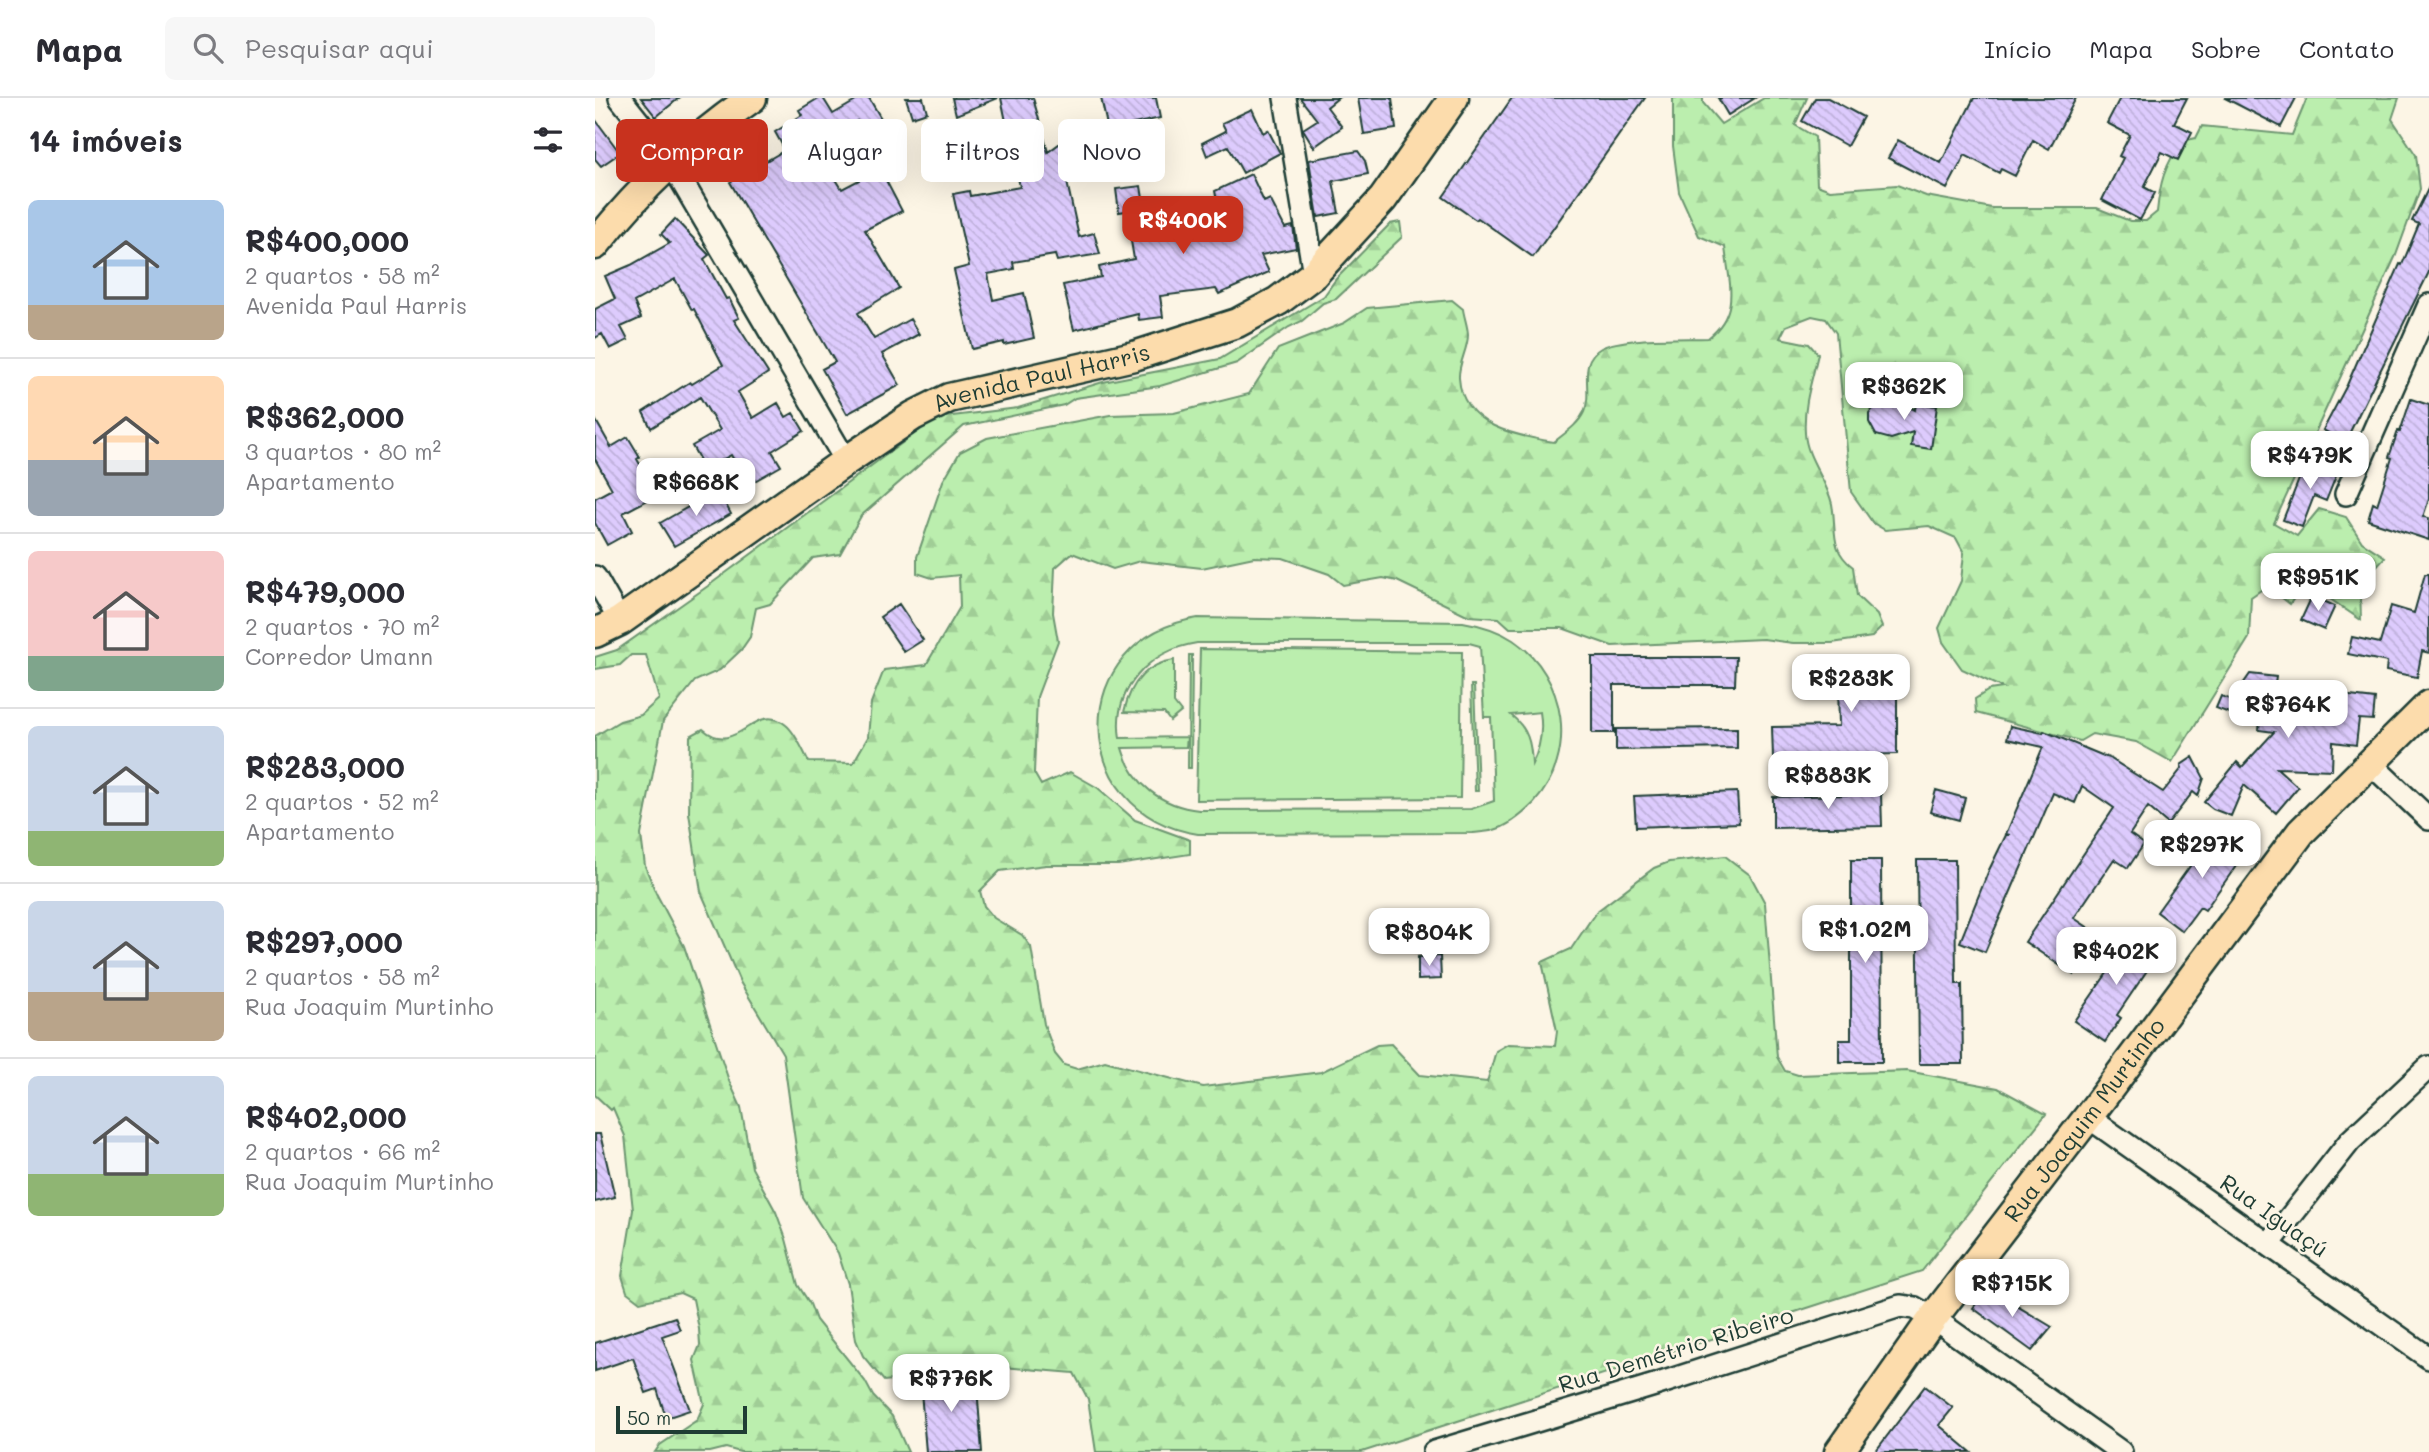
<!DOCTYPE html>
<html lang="pt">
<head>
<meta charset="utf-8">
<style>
  :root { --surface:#fff; --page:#f7f7f7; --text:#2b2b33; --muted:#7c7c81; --line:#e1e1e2; --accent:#c8321e }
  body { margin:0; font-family:Mali,sans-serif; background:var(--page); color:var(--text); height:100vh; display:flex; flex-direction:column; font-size:26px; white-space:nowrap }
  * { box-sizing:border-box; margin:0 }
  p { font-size:23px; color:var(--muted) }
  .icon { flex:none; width:38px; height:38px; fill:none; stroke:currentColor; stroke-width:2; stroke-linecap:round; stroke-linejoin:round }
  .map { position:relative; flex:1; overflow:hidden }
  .details { display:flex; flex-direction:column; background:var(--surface); width:595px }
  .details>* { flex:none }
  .guide { position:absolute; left:21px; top:21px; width:665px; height:63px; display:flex; gap:14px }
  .scale { position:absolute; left:21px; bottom:18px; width:131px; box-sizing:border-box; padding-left:7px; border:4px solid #1f3d34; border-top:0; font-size:19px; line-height:24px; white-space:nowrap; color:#1f3d34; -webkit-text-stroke:5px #fcf5e5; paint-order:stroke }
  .price { position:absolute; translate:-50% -60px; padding:0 16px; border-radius:14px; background:#fff; color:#222; font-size:23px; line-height:46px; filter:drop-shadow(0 2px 4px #0008) }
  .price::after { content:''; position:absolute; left:50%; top:42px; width:21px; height:16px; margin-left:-10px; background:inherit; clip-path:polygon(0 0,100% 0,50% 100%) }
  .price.selected { background:var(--accent); color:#fff }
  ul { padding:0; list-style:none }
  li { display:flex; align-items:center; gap:21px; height:175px; padding:0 28px }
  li+li { border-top:2px solid var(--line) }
  li span { display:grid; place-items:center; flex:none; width:196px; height:140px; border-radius:10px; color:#555 }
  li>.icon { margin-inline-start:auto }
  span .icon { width:84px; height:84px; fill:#fffc; stroke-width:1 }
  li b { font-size:30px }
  h2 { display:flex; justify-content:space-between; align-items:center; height:84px; padding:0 28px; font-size:30px }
  .pill { padding:0 24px; border-radius:10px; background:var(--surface); box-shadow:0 7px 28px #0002; font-size:24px; line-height:63px }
  .pill.selected { background:var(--accent); color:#fff }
  header { display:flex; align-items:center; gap:42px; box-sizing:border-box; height:98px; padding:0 35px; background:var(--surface); border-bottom:2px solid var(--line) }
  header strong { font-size:33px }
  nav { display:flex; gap:38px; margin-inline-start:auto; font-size:24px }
  .search { width:490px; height:63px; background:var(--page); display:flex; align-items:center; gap:18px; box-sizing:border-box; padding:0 24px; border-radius:10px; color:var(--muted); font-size:26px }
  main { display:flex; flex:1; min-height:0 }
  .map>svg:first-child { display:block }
  .forest { fill:url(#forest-firs); stroke:#6d9671; stroke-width:2 }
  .pitch { fill:#bbeeae; stroke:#6d9671; stroke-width:2; fill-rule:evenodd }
  .building { fill:url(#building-back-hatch); stroke:#1f3d34; stroke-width:2 }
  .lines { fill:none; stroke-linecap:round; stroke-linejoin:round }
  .minor-casing { stroke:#1f3d34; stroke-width:26 }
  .major-casing { stroke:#1f3d34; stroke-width:33 }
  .minor { stroke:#fcf5e5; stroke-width:21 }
  .major { stroke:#fcdcac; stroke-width:28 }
  .labels { text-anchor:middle; stroke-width:5; stroke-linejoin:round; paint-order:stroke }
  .street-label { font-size:23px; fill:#1f3d34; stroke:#fcf5e5 }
</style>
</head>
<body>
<header>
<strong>Mapa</strong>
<div class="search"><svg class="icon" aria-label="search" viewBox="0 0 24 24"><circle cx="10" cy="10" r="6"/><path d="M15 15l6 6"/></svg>Pesquisar aqui</div>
<nav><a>Início</a><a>Mapa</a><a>Sobre</a><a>Contato</a></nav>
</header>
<main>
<section class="details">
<h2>14 imóveis<svg class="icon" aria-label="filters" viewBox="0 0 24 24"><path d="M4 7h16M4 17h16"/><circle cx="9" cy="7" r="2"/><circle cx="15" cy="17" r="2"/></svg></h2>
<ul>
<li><span style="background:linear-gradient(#a9c7e8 75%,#b9a48a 0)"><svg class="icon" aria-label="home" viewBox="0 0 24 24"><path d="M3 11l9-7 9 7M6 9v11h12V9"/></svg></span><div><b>R$400,000</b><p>2 quartos · 58 m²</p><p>Avenida Paul Harris</p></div></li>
<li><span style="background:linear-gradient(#ffd9b3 60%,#9aa5b1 0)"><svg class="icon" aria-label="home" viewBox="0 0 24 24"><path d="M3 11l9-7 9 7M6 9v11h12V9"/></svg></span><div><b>R$362,000</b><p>3 quartos · 80 m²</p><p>Apartamento</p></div></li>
<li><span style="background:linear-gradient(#f6c9c9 75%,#7fa58c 0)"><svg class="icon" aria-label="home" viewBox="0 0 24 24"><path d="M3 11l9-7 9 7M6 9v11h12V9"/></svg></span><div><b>R$479,000</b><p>2 quartos · 70 m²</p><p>Corredor Umann</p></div></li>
<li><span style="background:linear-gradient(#c9d6e8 75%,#8fb573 0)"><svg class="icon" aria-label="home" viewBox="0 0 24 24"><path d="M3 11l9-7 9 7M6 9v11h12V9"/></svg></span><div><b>R$283,000</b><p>2 quartos · 52 m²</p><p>Apartamento</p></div></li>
<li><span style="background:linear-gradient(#c9d6e8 65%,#b9a48a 0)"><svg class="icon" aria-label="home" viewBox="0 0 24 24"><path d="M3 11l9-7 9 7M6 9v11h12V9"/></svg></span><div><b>R$297,000</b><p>2 quartos · 58 m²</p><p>Rua Joaquim Murtinho</p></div></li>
<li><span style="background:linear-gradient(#c9d6e8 70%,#8fb573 0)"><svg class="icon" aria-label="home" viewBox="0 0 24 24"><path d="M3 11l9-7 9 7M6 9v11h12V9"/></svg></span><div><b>R$402,000</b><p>2 quartos · 66 m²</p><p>Rua Joaquim Murtinho</p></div></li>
</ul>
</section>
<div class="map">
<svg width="1834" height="1354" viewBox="0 0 1834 1354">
  <defs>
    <pattern id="forest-firs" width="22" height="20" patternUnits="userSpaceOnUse" patternTransform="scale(1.75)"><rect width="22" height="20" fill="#bbeeae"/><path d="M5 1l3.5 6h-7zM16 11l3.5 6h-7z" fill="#a0cd96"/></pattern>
    <pattern id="building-back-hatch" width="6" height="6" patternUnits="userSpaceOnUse" patternTransform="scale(1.75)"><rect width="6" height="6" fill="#ddcbfd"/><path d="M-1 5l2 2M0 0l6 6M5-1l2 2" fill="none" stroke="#bdafd9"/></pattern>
  </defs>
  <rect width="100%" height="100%" fill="#fcf5e5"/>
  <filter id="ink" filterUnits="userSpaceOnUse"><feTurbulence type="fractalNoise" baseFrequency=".0143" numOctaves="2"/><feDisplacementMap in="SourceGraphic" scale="14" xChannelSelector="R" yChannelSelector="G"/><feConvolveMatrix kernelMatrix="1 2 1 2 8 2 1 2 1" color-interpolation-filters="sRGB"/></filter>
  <g filter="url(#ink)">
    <path class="forest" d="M 1078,0 L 1108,0 L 1108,5 L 1126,26 L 1169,0 L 1212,0 L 1200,27 L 1220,39 L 1222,87 L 1235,92 L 1302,87 L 1331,98 L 1397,110 L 1502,110 L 1535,123 L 1551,123 L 1562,114 C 1565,84 1569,69 1587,43 L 1601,40 L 1607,28 L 1697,37 L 1712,0 L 1804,0 L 1797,21 L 1821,57 L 1825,91 L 1801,157 L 1679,425 L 1702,438 L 1724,411 L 1751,419 L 1767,444 L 1790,459 L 1765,486 L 1766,522 L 1710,484 L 1695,506 L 1672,488 L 1656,499 L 1654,540 L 1577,664 L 1541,644 L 1497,636 L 1485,643 L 1381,615 L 1380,601 L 1394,592 L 1408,590 L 1367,571 L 1348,544 L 1344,530 L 1366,483 L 1369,455 L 1361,440 L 1334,428 L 1290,432 L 1278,425 L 1256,394 L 1241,235 L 1231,221 L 1217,218 L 1191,228 L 1185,240 L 1214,246 L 1223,256 C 1217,282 1208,308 1210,335 C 1211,360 1232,382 1237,406 C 1242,432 1234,451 1258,469 L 1262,498 L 1282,517 L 1287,529 L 1277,539 L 1237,545 L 1198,545 L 1168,541 L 1017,548 L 967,530 L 915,530 L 904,520 L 874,518 L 802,483 L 788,480 L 748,487 L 734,476 L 688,460 L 659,459 L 607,470 L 545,463 L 518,471 L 477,455 L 460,470 L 458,515 L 463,543 L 442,599 L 439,675 L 446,687 L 475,674 L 503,690 L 540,722 L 595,742 L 595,756 L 523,767 L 451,767 L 405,773 L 385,793 L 389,808 L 399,820 L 427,837 L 436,849 L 449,926 L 460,956 L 469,967 L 482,971 L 510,963 L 608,989 L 726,974 L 782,947 L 796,946 L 825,977 L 892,984 L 901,953 L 913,946 L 960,948 L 962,933 L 947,864 L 976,851 L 1001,814 L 1059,770 L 1074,764 L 1130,758 L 1155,777 L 1170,805 L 1182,959 L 1190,973 L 1203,977 L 1312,973 L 1403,990 L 1451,1016 L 1327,1173 L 767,1354 L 501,1354 L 493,1301 L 479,1275 L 408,1269 L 289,1283 L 268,1258 L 261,1242 L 253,1186 L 243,1155 L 208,1100 L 188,956 L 145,884 L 106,794 L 94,715 L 95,638 L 108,631 C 142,661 160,601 191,627 C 201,635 208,653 214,664 L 258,665 L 273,639 L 276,605 L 289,572 L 331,567 L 365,509 L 364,477 L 337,480 L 322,475 L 322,459 L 348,383 L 365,354 L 392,340 L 515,317 L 579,315 L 654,296 L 683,251 L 749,225 L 772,210 L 857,202 L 868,211 C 869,219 873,229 873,237 C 873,251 863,266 864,280 C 867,328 921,338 959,344 C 970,335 983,327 989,314 C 999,293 981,264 1006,250 C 1026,239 1087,241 1113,240 C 1146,214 1134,186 1130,149 L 1104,138 L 1084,94 L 1078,48 Z
      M 805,124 L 807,139 L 741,201 L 728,205 L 707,223 L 694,229 L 642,265 L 565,288 L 480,300 L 469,307 L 369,328 L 266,418 L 245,456 L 218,460 L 175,506 L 161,510 L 155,539 L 146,552 L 125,572 L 100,583 L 68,623 L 46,737 L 50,768 L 61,795 L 89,848 L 134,983 L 146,1009 L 157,1070 L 181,1114 L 191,1141 L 203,1187 L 215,1206 L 221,1222 L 270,1283 L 278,1298 L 297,1318 L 313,1354 L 145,1354 L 131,1350 L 115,1354 L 60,1354 L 65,1347 L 102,1322 L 109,1306 L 99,1262 L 105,1247 L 104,1231 L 98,1201 L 85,1195 L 45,1204 L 32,1194 L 27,1178 L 38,1112 L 30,1038 L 18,1010 L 16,1012 L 0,997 L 0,638 L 25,623 L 46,617 L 64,601 L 51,557 L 36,557 L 25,567 L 0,571 L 0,559 L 22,552 L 113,488 L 341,320 L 423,310 L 508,284 L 625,261 L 729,198 L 741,181 L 795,126 Z"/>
    <path class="pitch" d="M 603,520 L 868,524 C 886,527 903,532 918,542 C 972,578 983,657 939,705 C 928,716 914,728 899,732 C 893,734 885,734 878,735 L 603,736 C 472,716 471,540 603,520 ZM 602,545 L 874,545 L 885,548 L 889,619 L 896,619 L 899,703 L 876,711 L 604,712 C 567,708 538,687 527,650 L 591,649 L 592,639 L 525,640 C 517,591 555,552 602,545 ZM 945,614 C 948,632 945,650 937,666 C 936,644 933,631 916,617 Z
      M 605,551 L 867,554 L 865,700 L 601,702 Z
      M 594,557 L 597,557 L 596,670 L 593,670 Z
      M 579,562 L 579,605 L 586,614 L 575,623 L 569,615 L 529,614 C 535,587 550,566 579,562 Z
      M 876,587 L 879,587 L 883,693 L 880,693 Z"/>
    <path class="building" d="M 46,0 L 84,0 L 61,19 Z
      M 224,0 L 228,0 L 238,16 L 266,0 L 274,0 L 298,41 L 279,52 L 262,23 L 221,49 L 247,91 L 285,71 L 307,113 L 270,132 L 304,190 L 263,215 L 279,241 L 315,221 L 324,236 L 287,256 L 305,287 L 252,316 L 227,271 L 240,264 L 135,84 L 190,52 L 180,34 L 207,17 L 204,12 Z
      M 311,0 L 328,0 L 332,14 L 317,19 Z
      M 357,0 L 403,0 L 361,17 Z
      M 406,0 L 438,0 L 453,54 L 491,26 L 507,48 L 470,75 L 484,139 L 499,135 L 505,156 L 462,163 L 460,157 L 418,164 L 419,171 L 393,176 L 398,202 L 429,195 L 439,240 L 409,247 L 409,244 L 377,251 L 359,172 L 374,168 L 358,96 L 374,93 L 375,98 L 425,89 Z
      M 506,0 L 561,0 L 565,20 L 513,32 Z
      M 705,0 L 743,0 L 732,9 L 747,29 L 719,49 L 708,31 L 722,22 Z
      M 763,0 L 797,0 L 801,31 L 769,36 Z
      M 917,0 L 1050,0 L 938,159 L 883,120 L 881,122 L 848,99 Z
      M 1123,0 L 1160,0 L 1133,17 Z
      M 1220,0 L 1233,0 L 1268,19 L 1252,48 L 1207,23 Z
      M 1379,0 L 1481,0 L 1454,51 L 1438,42 L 1420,78 L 1406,71 L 1404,75 L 1370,57 L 1352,91 L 1293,60 L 1303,42 L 1346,65 Z
      M 1525,0 L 1592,0 L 1579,25 L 1597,34 L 1583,62 L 1567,54 L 1549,89 L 1560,95 L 1545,122 L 1507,102 L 1528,60 L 1524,58 L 1535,37 L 1512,25 Z
      M 1630,0 L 1701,0 L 1686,29 Z
      M 657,11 L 668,35 L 673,32 L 685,55 L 648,75 L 633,48 L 612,58 L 607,45 L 631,33 L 627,25 Z
      M 0,21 L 25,55 L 6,68 L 0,61 Z
      M 763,53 L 770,63 L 773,76 L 738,83 L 744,115 L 723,119 L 714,62 Z
      M 656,76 L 669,104 L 675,101 L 690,130 L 698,128 L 701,150 L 666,157 L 674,174 L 624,196 L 621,191 L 565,198 L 568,219 L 544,222 L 543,216 L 479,232 L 468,187 L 506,179 L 504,169 L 539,161 L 531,113 L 524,114 L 521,91 L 546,88 L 554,138 L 587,135 L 584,119 L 624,113 L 620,93 Z
      M 1834,89 L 1834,174 L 1750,344 L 1728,332 L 1752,287 L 1805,166 L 1807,167 L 1824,126 L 1817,123 Z
      M 80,121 L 114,157 L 109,161 L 131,201 L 134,200 L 144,220 L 139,222 L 173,275 L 143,294 L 158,320 L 183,305 L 191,319 L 198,315 L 209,333 L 177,353 L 186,368 L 156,385 L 151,376 L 148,378 L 136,357 L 110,371 L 97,348 L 125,332 L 105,299 L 56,330 L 48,314 L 95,284 L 97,286 L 128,267 L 99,211 L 97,212 L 80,181 L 39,204 L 46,220 L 26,229 L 33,242 L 15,251 L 7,236 L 0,240 L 0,211 L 20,201 L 10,178 L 36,167 L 75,145 L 66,136 Z
      M 1291,301 L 1299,301 L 1320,312 L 1321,305 L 1342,308 L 1336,351 L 1316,348 L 1318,334 L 1296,341 L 1281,337 L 1274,324 L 1274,316 L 1284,303 Z
      M 1816,301 L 1834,307 L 1834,401 L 1828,419 L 1834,420 L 1834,442 L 1773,422 L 1778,405 L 1782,407 L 1797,360 L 1794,359 L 1803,333 L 1805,334 Z
      M 0,321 L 16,349 L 33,339 L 45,359 L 42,361 L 62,397 L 28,415 L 37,433 L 12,447 L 0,425 L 0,400 L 17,391 L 0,361 Z
      M 1712,361 L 1743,373 L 1731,403 L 1719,398 L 1707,429 L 1688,422 Z
      M 123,392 L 136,416 L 79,448 L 65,425 Z
      M 1830,476 L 1834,476 L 1834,555 L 1827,553 L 1822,579 L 1791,573 L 1792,564 L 1753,556 L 1757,539 L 1785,545 L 1796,508 L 1819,515 Z
      M 1717,498 L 1740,508 L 1729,532 L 1706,522 Z
      M 304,506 L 328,542 L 309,554 L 285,519 Z
      M 997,559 L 1141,559 L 1140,587 L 1019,587 L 1019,635 L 997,635 Z
      M 1302,560 L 1302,656 L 1178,659 L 1177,629 L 1244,628 L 1243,585 L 1234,586 L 1234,561 Z
      M 1655,576 L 1681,579 L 1679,593 L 1720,598 L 1721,594 L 1780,601 L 1778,622 L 1764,621 L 1761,647 L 1738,644 L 1737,672 L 1682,670 L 1703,689 L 1681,715 L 1649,687 L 1636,718 L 1618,711 L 1609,704 L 1642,664 L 1647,669 L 1679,634 L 1664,632 L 1667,607 L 1639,603 L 1634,615 L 1621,610 L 1626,598 L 1637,602 Z
      M 1415,628 L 1448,635 L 1449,633 L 1516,661 L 1568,694 L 1587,670 L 1586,667 L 1598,659 L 1609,680 L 1603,698 L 1598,694 L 1573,726 L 1553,709 L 1535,736 L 1549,746 L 1533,770 L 1519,761 L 1479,820 L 1503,836 L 1479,877 L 1430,844 L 1519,710 L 1487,688 L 1480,705 L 1458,695 L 1390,854 L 1365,844 L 1394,772 L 1411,737 L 1415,737 L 1411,736 L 1448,649 L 1412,641 Z
      M 1142,630 L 1142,650 L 1021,652 L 1021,631 Z
      M 1341,692 L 1370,700 L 1364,722 L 1335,714 Z
      M 1142,694 L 1144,725 L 1041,729 L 1039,698 Z
      M 1286,696 L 1287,728 L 1178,730 L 1178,699 Z
      M 1621,732 L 1651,754 L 1610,812 L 1605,809 L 1587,833 L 1562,814 Z
      M 1256,762 L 1286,762 L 1287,964 L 1244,964 L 1244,942 L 1256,942 Z
      M 1322,762 L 1360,762 L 1361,886 L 1367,886 L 1368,966 L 1324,966 Z
      M 1536,832 L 1560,851 L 1547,867 L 1553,871 L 1522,917 L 1526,920 L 1510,944 L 1479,923 L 1521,862 L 1515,858 Z
      M 845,858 L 846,881 L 823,882 L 823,859 Z
      M 0,1036 L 5,1036 L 20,1099 L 0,1104 Z
      M 1392,1190 L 1457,1229 L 1437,1253 L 1378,1210 Z
      M 80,1219 L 85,1232 L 67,1238 L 95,1312 L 71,1320 L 62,1291 L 51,1295 L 38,1260 L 0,1273 L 0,1245 Z
      M 381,1276 L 387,1354 L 331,1354 L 325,1281 Z
      M 1330,1288 L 1358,1310 L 1344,1327 L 1376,1354 L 1280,1354 Z"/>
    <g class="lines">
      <g class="minor-casing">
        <path id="minor" d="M 25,0 L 75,63 L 251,363
          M 690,0 L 719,176
          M 1751,396 L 1834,207
          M 0,479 L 25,523
          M 1775,665 L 1834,721
          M 1493,1019 L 1834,1260
          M 1674,1146 L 1755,1043 L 1834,969
          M 839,1354 L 1063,1286 L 1305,1208 L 1320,1210 L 1338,1220 L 1526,1354"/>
      </g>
      <g class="major-casing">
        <g id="major">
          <path d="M 0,147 C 46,89 96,42 157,0"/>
          <path id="s1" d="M 0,535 L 25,523 L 251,363 L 318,318 L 354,300 L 539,258 L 642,225 L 683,203 L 719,176 L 788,101 L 859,0"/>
          <path id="s2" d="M 1244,1354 L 1338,1220 L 1493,1019 L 1706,734 L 1834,607"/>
        </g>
      </g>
      <use href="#minor" class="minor"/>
      <use href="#major" class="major"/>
    </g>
  </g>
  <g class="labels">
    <g class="street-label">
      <text dy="8" stroke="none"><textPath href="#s1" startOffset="520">Avenida Paul Harris</textPath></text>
      <text dy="8" stroke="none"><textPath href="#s2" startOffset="413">Rua Joaquim Murtinho</textPath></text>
      <text transform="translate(1679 1118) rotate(35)" y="8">Rua Iguaçú</text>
      <text transform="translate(1081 1252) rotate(-17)" y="8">Rua Demétrio Ribeiro</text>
    </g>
  </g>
</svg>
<div class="scale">50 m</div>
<b class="price selected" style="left:588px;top:158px">R$400K</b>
<b class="price" style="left:1309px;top:324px">R$362K</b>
<b class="price" style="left:1715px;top:393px">R$479K</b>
<b class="price" style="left:101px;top:420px">R$668K</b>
<b class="price" style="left:1723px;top:515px">R$951K</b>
<b class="price" style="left:1256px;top:616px">R$283K</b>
<b class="price" style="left:1693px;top:642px">R$764K</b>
<b class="price" style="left:1233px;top:713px">R$883K</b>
<b class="price" style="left:1607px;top:782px">R$297K</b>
<b class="price" style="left:1270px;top:867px">R$1.02M</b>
<b class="price" style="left:834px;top:870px">R$804K</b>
<b class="price" style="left:1521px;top:889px">R$402K</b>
<b class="price" style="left:1417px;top:1221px">R$715K</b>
<b class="price" style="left:356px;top:1316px">R$776K</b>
<div class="guide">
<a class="pill selected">Comprar</a>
<a class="pill">Alugar</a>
<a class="pill">Filtros</a>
<a class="pill">Novo</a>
</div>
</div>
</main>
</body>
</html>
